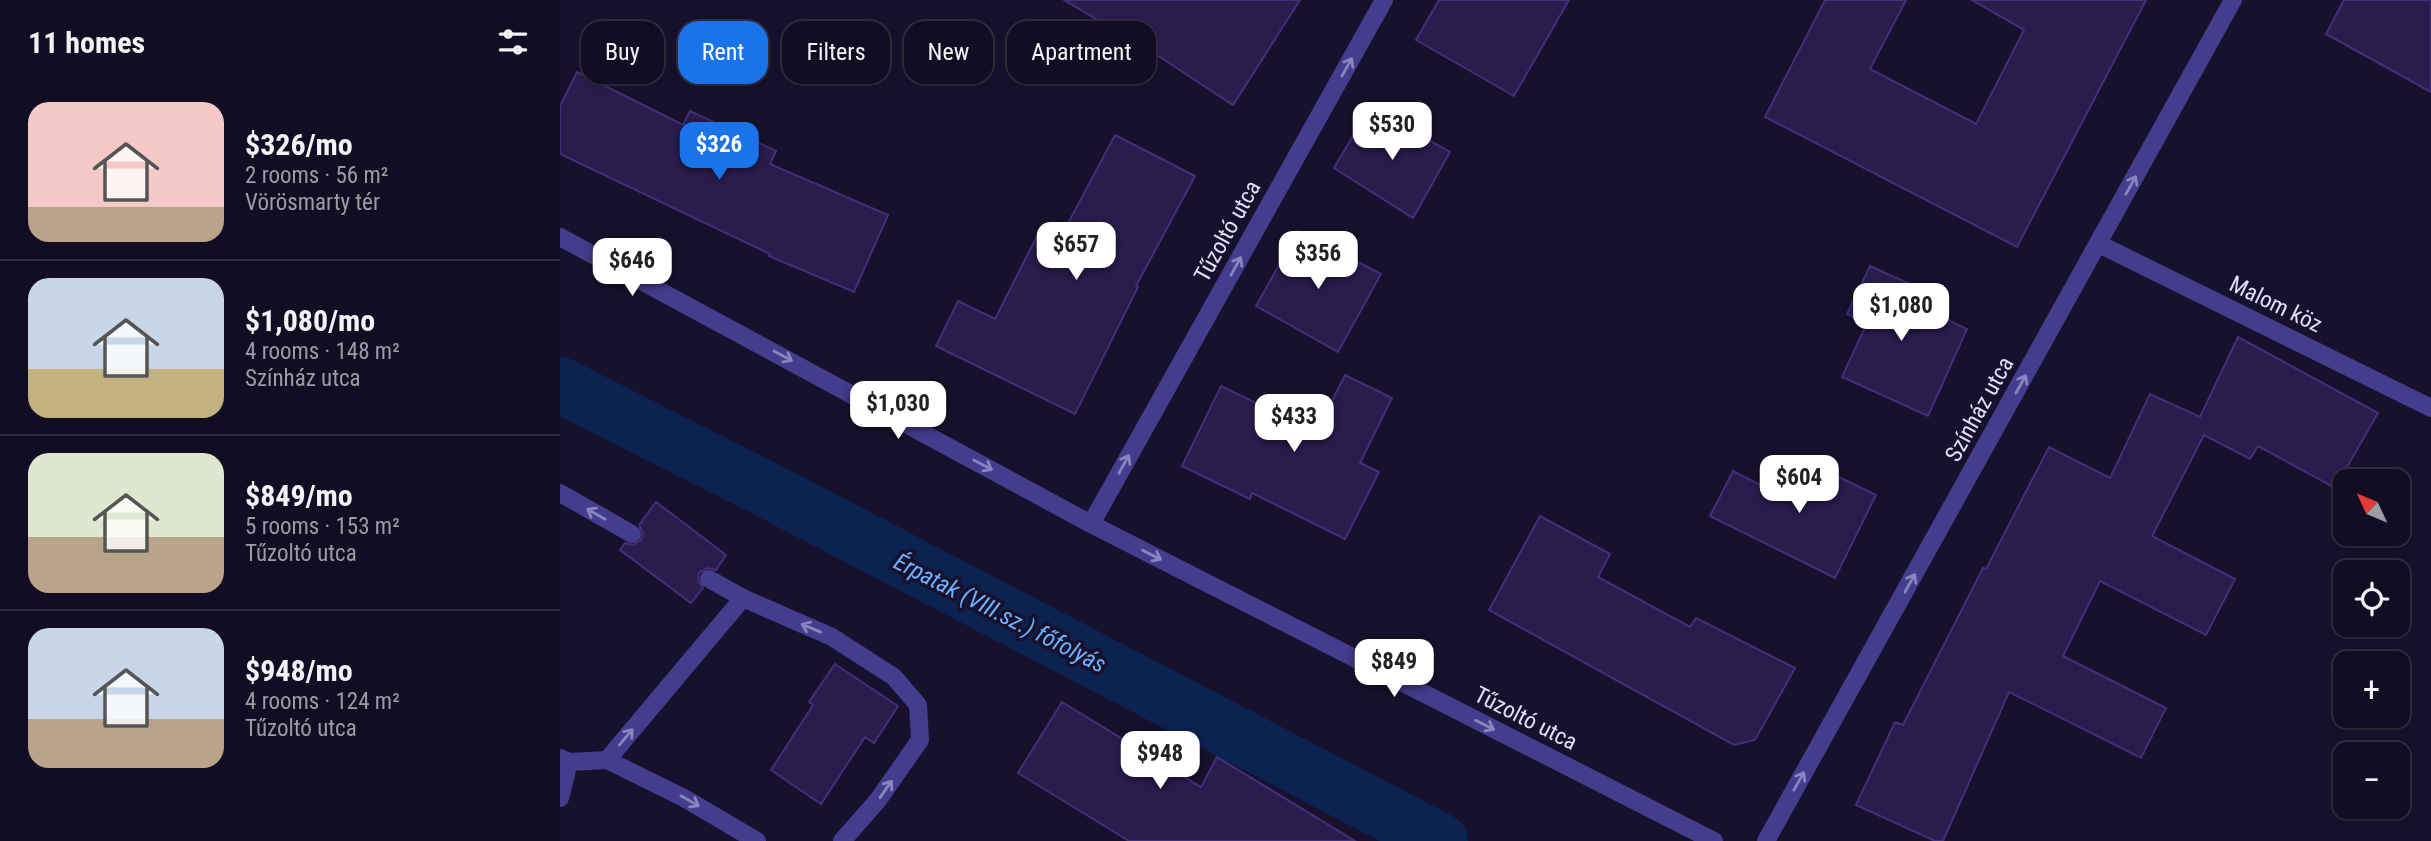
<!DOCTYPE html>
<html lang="en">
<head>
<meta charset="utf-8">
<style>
  :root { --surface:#120d22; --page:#1f1b2f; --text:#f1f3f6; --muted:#9c9ca5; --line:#312d40; --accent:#1a73e8 }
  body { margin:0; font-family:"Roboto Condensed",sans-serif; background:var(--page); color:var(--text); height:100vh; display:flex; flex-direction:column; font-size:26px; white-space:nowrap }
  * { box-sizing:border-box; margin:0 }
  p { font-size:23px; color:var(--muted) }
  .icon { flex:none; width:38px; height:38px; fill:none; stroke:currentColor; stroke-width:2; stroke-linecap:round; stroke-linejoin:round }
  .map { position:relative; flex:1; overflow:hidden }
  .details { display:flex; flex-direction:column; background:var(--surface); width:560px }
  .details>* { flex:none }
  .top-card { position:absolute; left:21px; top:21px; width:665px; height:63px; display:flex; gap:14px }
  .needle { width:46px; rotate:314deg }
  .tools { position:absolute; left:1773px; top:469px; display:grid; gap:14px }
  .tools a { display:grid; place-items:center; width:77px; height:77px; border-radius:14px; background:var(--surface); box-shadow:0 4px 10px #0003,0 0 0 2px var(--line); font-size:35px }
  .price { position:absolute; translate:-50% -60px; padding:0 16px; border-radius:14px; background:#fff; color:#222; font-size:23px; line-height:46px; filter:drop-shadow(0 2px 4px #0008) }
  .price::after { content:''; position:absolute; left:50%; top:42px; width:21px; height:16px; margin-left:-10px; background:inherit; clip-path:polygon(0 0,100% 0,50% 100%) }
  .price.active { background:var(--accent); color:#fff }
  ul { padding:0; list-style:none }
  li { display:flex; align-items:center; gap:21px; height:175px; padding:0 28px }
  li+li { border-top:2px solid var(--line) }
  li span { display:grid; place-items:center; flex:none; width:196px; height:140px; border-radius:21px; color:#555 }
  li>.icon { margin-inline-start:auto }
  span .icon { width:84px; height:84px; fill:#fffc; stroke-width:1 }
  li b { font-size:30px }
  h2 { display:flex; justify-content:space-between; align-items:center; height:84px; padding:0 28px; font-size:30px }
  .chip { padding:0 24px; border-radius:21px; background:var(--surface); box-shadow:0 4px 10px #0003,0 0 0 2px var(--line); font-size:24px; line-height:63px }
  .chip.active { background:var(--accent); color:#fff }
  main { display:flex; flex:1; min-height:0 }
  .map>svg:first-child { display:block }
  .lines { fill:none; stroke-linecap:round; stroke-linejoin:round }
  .canal { stroke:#0c2250; stroke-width:56 }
  .building { fill:#2a1d4e; stroke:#422f7a; stroke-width:2 }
  .service { stroke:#443c8c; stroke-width:18 }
  .minor { stroke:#443c8c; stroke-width:18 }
  .oneway { stroke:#8c84c0 }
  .labels { text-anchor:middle; stroke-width:7; stroke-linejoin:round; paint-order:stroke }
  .street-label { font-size:23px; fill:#e3ddff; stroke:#18112d }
  .water-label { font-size:24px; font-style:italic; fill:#6bb2ff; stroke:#18112d }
</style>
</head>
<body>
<main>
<section class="details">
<h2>11 homes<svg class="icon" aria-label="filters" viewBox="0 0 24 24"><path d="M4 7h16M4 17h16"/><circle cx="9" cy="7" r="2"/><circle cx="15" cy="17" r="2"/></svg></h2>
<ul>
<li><span style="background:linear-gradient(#f6c9c9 75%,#b9a48a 0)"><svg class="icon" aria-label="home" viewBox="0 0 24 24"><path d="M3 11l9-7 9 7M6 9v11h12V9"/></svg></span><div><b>$326/mo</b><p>2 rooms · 56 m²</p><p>Vörösmarty tér</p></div></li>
<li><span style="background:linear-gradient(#c9d6e8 65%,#c2b280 0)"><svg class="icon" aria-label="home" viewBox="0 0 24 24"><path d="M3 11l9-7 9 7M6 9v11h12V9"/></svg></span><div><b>$1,080/mo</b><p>4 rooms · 148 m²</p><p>Színház utca</p></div></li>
<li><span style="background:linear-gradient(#dfe7d0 60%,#b9a48a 0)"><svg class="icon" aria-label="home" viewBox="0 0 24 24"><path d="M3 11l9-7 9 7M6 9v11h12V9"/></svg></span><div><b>$849/mo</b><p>5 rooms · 153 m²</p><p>Tűzoltó utca</p></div></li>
<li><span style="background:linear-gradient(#c9d6e8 65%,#b9a48a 0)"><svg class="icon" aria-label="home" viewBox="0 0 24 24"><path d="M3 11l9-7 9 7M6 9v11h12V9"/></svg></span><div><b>$948/mo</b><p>4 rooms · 124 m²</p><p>Tűzoltó utca</p></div></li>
</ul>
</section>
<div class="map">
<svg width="1871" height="841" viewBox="0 0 1871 841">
  <rect width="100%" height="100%" fill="#18112d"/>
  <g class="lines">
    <path class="canal" d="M 0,385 L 217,495 L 880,841"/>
  </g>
  <path class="building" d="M 504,0 L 740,0 L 673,105 L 600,57 Z
    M 879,0 L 1009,0 L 954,96 L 856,40 Z
    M 1265,0 L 1346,0 L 1310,69 L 1416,124 L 1464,30 L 1412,0 L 1586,0 L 1457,247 L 1205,117 Z
    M 1784,0 L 1871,0 L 1871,92 L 1766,34 Z
    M 17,72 L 123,125 L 130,111 L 216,151 L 210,164 L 328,215 L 294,292 L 209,256 L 210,254 L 0,154 L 0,106 Z
    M 810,107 L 890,152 L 853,218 L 774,168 Z
    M 555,135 L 635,176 L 576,286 L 578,287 L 515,414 L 376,346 L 398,301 L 435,319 L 477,236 L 496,246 Z
    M 738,231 L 821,274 L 778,352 L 696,306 Z
    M 1310,266 L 1361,289 L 1354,304 L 1407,329 L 1368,416 L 1282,377 L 1307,323 L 1287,314 Z
    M 1678,337 L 1818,413 L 1775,488 L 1698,446 L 1690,459 L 1644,435 L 1592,536 L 1675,579 L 1646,635 L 1540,581 L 1503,656 L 1606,708 L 1581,758 L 1449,692 L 1383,841 L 1375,841 L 1296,805 L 1335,722 L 1343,725 L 1423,568 L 1426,569 L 1489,447 L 1550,478 L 1590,394 L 1640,417 Z
    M 785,375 L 832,398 L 800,463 L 819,472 L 785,539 L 692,493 L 690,499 L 622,466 L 661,386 L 756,432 Z
    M 1244,460 L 1316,495 L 1275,578 L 1150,516 L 1173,471 L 1225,497 Z
    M 96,502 L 166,555 L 156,570 L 148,568 L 139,573 L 138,580 L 143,588 L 131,603 L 60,550 L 65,543 L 73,545 L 81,540 L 83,533 L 79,525 Z
    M 980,516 L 1050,554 L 1038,577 L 1130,627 L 1136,618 L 1235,668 L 1195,740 L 1174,745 L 929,610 Z
    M 275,664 L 338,706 L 314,743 L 305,737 L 261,804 L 211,770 L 253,705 L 249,702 Z
    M 502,702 L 641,787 L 657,757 L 795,841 L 569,841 L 458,773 Z"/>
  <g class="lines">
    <path class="service" d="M 0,493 L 72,534
      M 183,598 L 272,637 L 334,677 L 358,705 L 360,740 L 318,800 L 282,841
      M 0,758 L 9,762 L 47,760 L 183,598 L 149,579
      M 47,760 L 124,798 L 197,841
      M 0,798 L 9,762"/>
    <path class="minor" d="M 0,237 L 531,524 L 1154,841
      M 1539,244 L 1871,408
      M 531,524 L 824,0
      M 1206,841 L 1673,0"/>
  </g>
  <defs><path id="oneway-shaft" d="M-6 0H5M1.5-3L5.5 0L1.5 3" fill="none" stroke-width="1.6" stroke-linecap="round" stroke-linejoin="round" transform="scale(1.75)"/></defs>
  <g class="oneway">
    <use href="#oneway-shaft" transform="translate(787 67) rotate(-61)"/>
    <use href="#oneway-shaft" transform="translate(1571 185) rotate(-61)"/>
    <use href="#oneway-shaft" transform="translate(676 266) rotate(-61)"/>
    <use href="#oneway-shaft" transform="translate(223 356) rotate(28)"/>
    <use href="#oneway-shaft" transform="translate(1461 384) rotate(-61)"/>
    <use href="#oneway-shaft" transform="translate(564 464) rotate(-61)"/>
    <use href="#oneway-shaft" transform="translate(423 465) rotate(28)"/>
    <use href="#oneway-shaft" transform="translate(36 514) rotate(-150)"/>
    <use href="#oneway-shaft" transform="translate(592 555) rotate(27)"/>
    <use href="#oneway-shaft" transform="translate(1350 583) rotate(-61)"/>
    <use href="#oneway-shaft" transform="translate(251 628) rotate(-157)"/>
    <use href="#oneway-shaft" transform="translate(925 725) rotate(27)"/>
    <use href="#oneway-shaft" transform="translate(66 737) rotate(-50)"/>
    <use href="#oneway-shaft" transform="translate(1239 781) rotate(-61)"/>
    <use href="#oneway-shaft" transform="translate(326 789) rotate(-55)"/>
    <use href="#oneway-shaft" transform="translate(130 801) rotate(30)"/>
  </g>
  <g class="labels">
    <g class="street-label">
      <text transform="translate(667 231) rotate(-61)" y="8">Tűzoltó utca</text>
      <text transform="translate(1716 304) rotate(26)" y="8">Malom köz</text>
      <text transform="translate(1419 409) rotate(-61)" y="8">Színház utca</text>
      <text transform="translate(966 718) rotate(27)" y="8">Tűzoltó utca</text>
    </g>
    <g class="water-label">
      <text transform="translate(440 613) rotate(27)" y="8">Érpatak (VIII.sz.) főfolyás</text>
    </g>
  </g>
</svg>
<div class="tools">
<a><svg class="needle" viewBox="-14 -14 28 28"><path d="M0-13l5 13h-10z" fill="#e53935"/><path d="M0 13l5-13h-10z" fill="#9c9ca5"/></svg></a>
<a><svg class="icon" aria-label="locate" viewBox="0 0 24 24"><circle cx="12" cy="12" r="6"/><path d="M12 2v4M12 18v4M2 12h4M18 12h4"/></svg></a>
<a>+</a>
<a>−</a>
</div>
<b class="price" style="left:832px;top:162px">$530</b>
<b class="price active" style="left:159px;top:182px">$326</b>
<b class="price" style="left:516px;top:282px">$657</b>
<b class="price" style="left:758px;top:291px">$356</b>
<b class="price" style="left:72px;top:298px">$646</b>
<b class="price" style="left:1341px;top:343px">$1,080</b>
<b class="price" style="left:338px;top:441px">$1,030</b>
<b class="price" style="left:734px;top:454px">$433</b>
<b class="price" style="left:1239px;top:515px">$604</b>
<b class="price" style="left:834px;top:699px">$849</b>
<b class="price" style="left:600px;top:791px">$948</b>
<div class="top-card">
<a class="chip">Buy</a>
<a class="chip active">Rent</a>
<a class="chip">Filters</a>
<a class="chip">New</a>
<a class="chip">Apartment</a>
</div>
</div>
</main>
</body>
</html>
